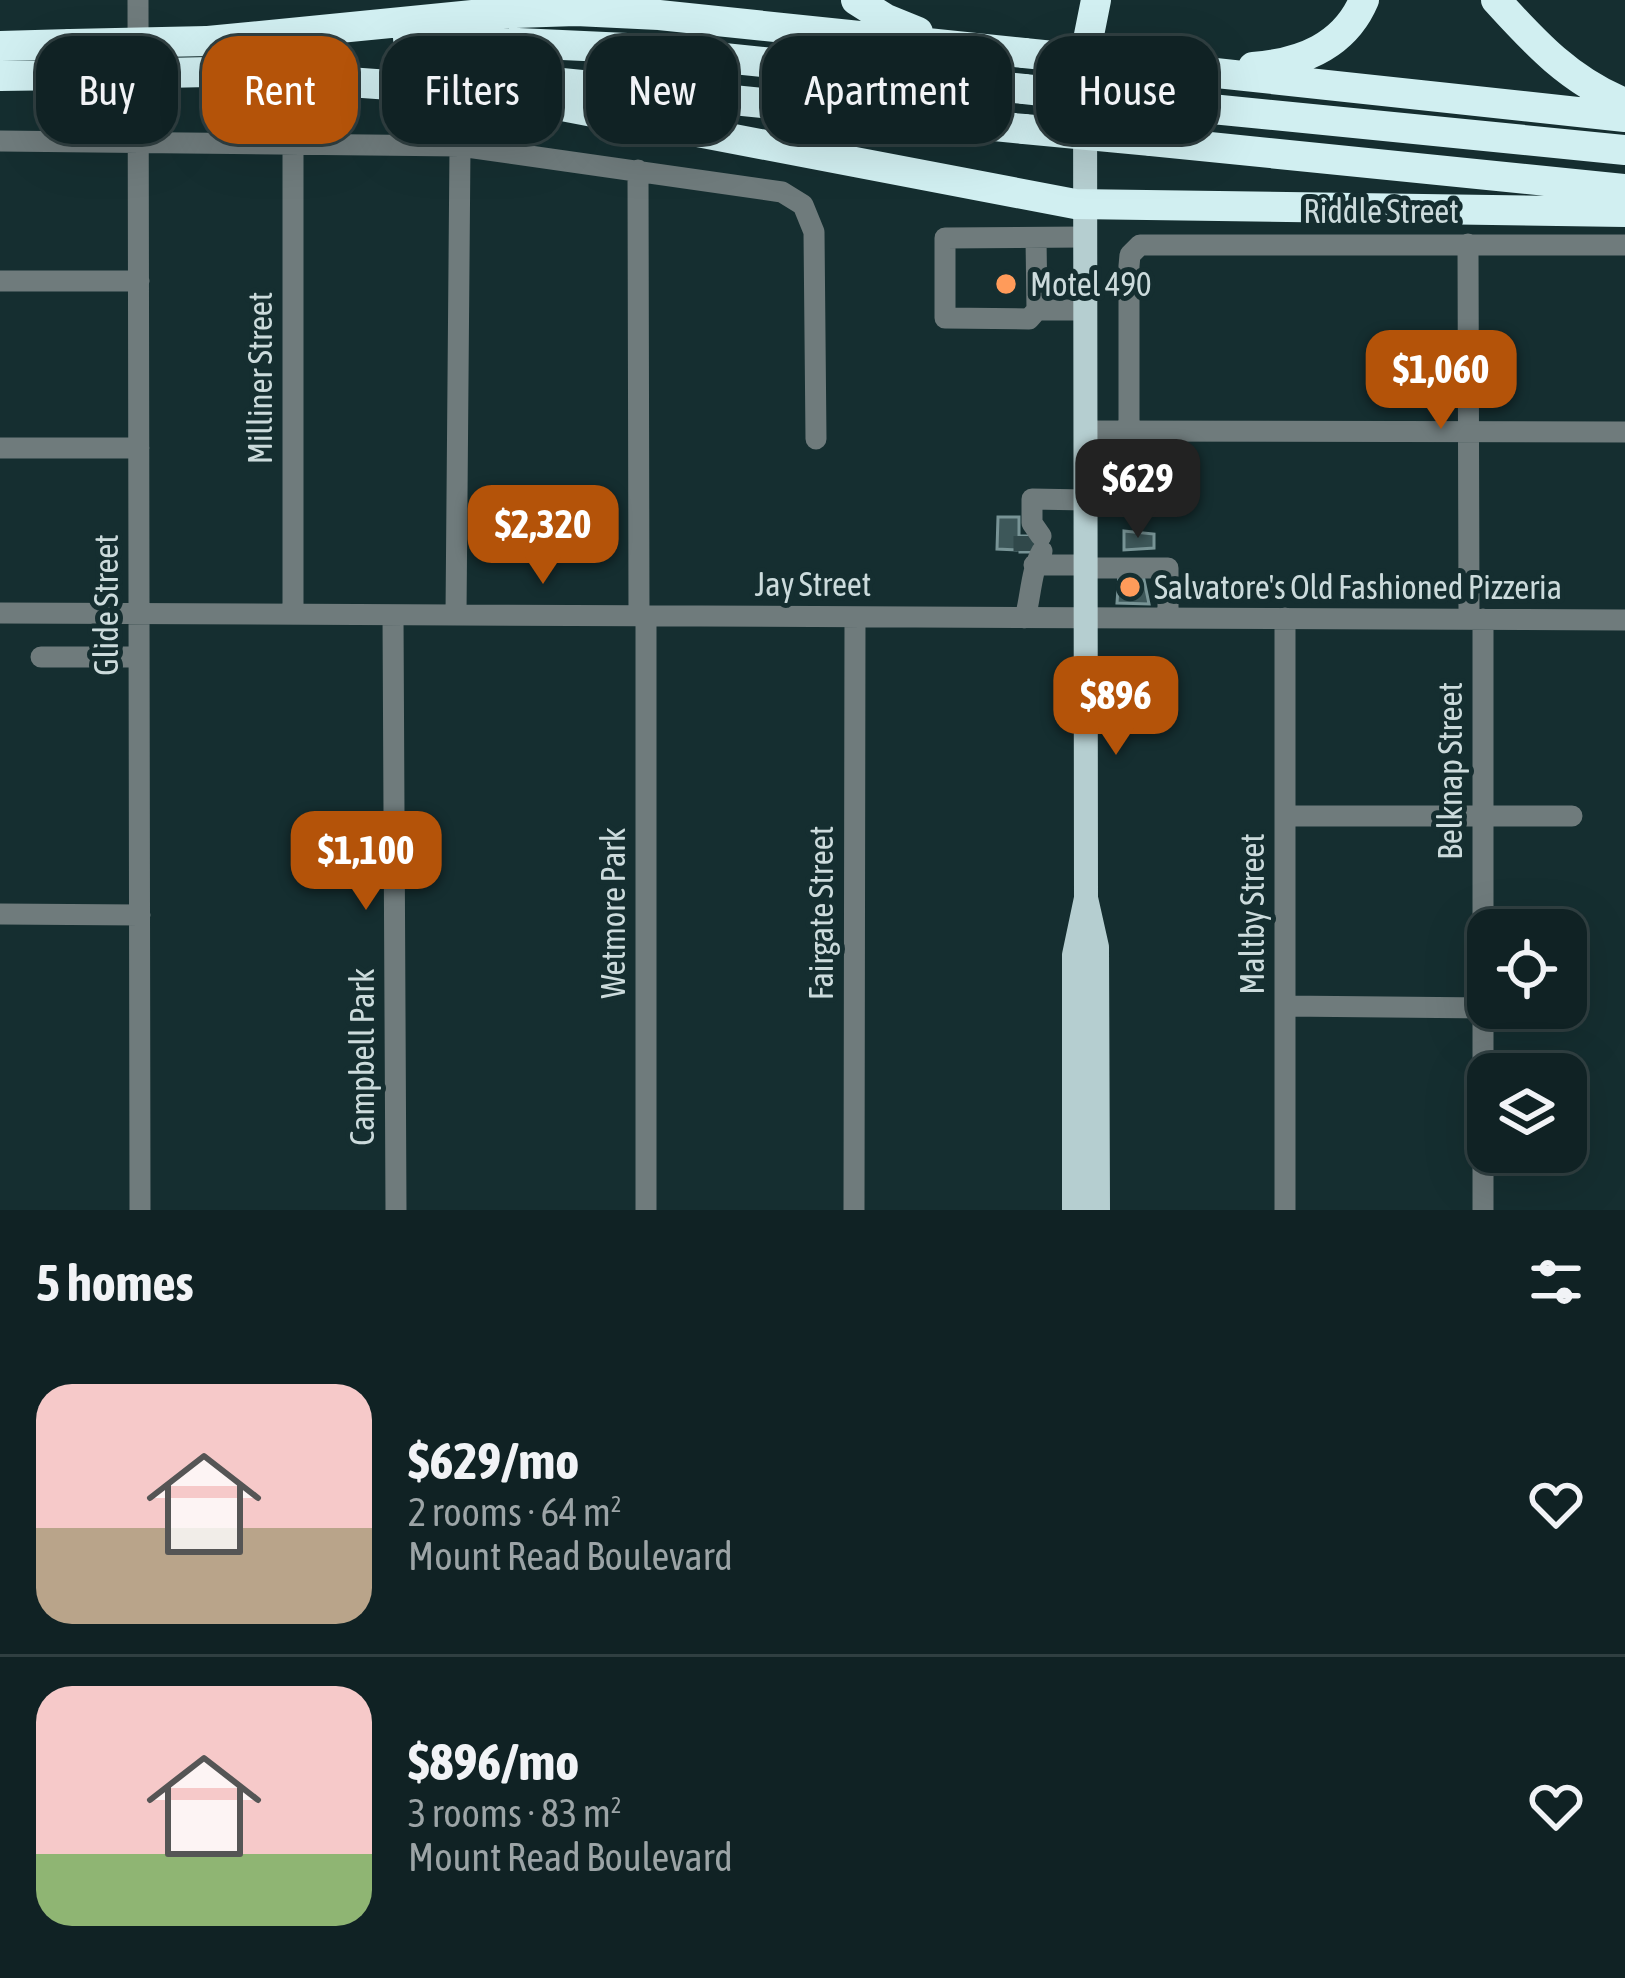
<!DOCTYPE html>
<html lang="en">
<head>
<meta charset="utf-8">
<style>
  :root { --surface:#102224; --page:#1e2f31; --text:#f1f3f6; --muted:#9ca4a6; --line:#303f41; --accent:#b45309 }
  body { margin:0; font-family:"Asap Condensed",sans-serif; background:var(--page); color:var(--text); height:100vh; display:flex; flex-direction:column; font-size:45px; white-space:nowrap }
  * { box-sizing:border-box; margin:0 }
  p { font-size:39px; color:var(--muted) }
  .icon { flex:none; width:66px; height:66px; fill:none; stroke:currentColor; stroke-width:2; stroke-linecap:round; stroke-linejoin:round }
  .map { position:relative; height:1210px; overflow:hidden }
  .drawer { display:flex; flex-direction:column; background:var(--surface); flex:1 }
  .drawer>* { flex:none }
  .banner { position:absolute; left:36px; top:36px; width:1554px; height:108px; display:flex; gap:24px }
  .buttons { position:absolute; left:1467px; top:909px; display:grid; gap:24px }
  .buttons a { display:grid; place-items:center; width:120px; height:120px; border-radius:24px; background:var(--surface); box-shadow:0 12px 48px #0002,0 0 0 3px var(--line); font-size:60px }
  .price { position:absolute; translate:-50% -102px; padding:0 27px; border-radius:24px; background:var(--accent); color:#fff; font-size:39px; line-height:78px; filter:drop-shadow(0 3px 6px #0008) }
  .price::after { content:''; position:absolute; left:50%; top:72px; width:36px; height:27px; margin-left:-18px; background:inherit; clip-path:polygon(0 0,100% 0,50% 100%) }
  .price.current { background:#222; color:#fff }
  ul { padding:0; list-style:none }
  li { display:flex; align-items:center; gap:36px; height:300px; padding:0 36px }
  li+li { border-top:3px solid var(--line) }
  li span { display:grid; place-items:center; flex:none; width:336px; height:240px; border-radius:36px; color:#555 }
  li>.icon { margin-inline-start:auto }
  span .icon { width:144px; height:144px; fill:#fffc; stroke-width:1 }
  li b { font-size:51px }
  h2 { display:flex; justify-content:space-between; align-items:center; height:144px; padding:0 36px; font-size:51px }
  .pill { padding:0 42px; border-radius:36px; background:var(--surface); box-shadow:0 12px 48px #0002,0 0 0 3px var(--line); font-size:42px; line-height:108px }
  .pill.current { background:var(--accent); color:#fff }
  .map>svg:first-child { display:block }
  .building { fill:#3d5759; stroke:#789496; stroke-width:3 }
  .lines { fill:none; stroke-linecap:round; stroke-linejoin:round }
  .minor-tunnel { stroke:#30484a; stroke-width:21; stroke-dasharray:21 10; stroke-linecap:butt }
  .minor { stroke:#6f7b7c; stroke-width:21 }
  .major { stroke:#b5ced0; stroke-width:24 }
  .highway { stroke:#d1eff1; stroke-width:30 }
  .highway-bridge { stroke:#d1eff1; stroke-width:30 }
  .poi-dot { fill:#ff9b5a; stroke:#152e30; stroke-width:4.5 }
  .labels { text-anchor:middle; stroke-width:10; stroke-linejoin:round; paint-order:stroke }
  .street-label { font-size:33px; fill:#ccdbdc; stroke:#152e30 }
  .poi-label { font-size:33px; fill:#ccdbdc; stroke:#152e30; text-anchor:start }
</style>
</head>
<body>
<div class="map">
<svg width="1625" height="1210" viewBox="0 0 1625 1210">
  <rect width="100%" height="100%" fill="#152e30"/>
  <path class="building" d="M 998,517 L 1019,517 L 1019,550 L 997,549 Z
    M 1124,531 L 1154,534 L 1154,548 L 1124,550 Z
    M 1020,536 L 1047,536 L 1047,552 L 1020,552 Z
    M 1119,574 L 1143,575 L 1149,604 L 1117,603 Z"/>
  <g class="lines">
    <path class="minor-tunnel" d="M 1024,536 L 1024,551"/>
    <path class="minor" d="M 138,0 L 140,1210
      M 0,141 L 460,146 L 782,192 L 803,205 L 814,232 L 816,439
      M 293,142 L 293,614
      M 638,170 L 639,616
      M 1085,237 L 945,238 L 945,318 L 1029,319 L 1037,310 L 1086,310
      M 1036,238 L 1037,310
      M 1468,244 L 1469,619
      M 0,281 L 139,281
      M 1086,431 L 1625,432
      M 1129,431 L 1129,266 L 1130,255 L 1140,245 L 1625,245
      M 1,448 L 139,448
      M 1041,536 L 1032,523 L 1032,499 L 1086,500
      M 1034,565 L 1086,565
      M 1086,568 L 1168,568 L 1168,618
      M 0,613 L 1625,620
      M 393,615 L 396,1210
      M 456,615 L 460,146
      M 646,616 L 646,1210
      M 1025,618 C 1031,596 1031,570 1042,551
      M 1285,618 L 1285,1210
      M 41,657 L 139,657
      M 1285,816 L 1572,816
      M 0,914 L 140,915
      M 1285,1006 L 1488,1008
      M 1489,1008 L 1555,1009
      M 854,1210 L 855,617
      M 1483,1210 L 1483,619"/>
    <path class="major" d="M 1086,898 L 1097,947 L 1098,1210
      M 1074,1210 L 1074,955 L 1086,898 L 1085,44"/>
    <path class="highway" d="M 856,0 L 886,19 L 918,32
      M 1496,0 C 1535,43 1570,81 1625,103
      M 408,38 L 627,48 L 1024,89
      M 208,41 L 482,14 L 576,11 L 659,15 L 1024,53
      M 0,46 L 70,44
      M 1085,55 L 1096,0
      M 1151,66 L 1625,117
      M 1253,67 C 1301,63 1344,47 1364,0
      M 209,72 L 488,92 L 1075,204 L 1625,212
      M 0,76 L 71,75
      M 502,77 L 1024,129
      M 1151,103 L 1625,150
      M 1151,141 L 1625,189"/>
    <path class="highway-bridge" d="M 70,44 L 208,41
      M 1024,53 L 1151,66
      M 71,75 L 209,72
      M 1024,89 L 1151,103
      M 1024,129 L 1151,141"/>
  </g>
  <g class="poi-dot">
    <circle cx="1006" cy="284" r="12"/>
    <circle cx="1130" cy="587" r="12"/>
  </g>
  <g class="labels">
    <g class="street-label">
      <text x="1381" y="223">Riddle Street</text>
      <text transform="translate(260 378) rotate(-90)" y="12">Milliner Street</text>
      <text x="813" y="596">Jay Street</text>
      <text transform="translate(106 605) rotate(-90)" y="12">Glide Street</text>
      <text transform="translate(1450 771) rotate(-90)" y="12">Belknap Street</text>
      <text transform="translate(613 913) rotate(-90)" y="12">Wetmore Park</text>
      <text transform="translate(821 913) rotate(-90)" y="12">Fairgate Street</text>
      <text transform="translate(1252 914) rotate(-90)" y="12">Maltby Street</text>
      <text transform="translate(362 1057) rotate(-90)" y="12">Campbell Park</text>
    </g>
    <g class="poi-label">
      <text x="1030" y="296">Motel 490</text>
      <text x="1154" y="599">Salvatore's Old Fashioned Pizzeria</text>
    </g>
  </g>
</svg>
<div class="buttons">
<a><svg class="icon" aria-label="locate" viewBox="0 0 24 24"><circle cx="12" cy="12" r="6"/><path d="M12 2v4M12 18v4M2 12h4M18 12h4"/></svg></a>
<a><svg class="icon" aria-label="layers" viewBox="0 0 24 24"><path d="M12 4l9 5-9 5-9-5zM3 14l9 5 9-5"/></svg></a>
</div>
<b class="price" style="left:1441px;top:432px">$1,060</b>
<b class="price current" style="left:1138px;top:541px">$629</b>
<b class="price" style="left:543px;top:587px">$2,320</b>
<b class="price" style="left:1116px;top:758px">$896</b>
<b class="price" style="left:366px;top:913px">$1,100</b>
<div class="banner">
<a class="pill">Buy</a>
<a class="pill current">Rent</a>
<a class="pill">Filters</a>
<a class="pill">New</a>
<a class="pill">Apartment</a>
<a class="pill">House</a>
</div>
</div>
<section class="drawer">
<h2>5 homes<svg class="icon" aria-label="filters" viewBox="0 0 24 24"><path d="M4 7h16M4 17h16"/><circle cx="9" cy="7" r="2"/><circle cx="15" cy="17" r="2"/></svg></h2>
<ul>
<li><span style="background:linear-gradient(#f6c9c9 60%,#b9a48a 0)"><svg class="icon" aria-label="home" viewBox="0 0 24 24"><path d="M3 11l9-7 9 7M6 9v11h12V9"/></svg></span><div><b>$629/mo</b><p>2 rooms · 64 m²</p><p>Mount Read Boulevard</p></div><svg class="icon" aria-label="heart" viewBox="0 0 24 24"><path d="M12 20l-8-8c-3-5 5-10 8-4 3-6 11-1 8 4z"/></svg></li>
<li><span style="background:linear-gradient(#f6c9c9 70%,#8fb573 0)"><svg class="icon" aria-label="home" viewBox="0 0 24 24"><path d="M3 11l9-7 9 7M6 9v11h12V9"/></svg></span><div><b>$896/mo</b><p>3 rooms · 83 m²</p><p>Mount Read Boulevard</p></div><svg class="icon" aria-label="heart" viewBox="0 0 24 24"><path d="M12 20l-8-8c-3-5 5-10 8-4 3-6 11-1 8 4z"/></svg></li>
</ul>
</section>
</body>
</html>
